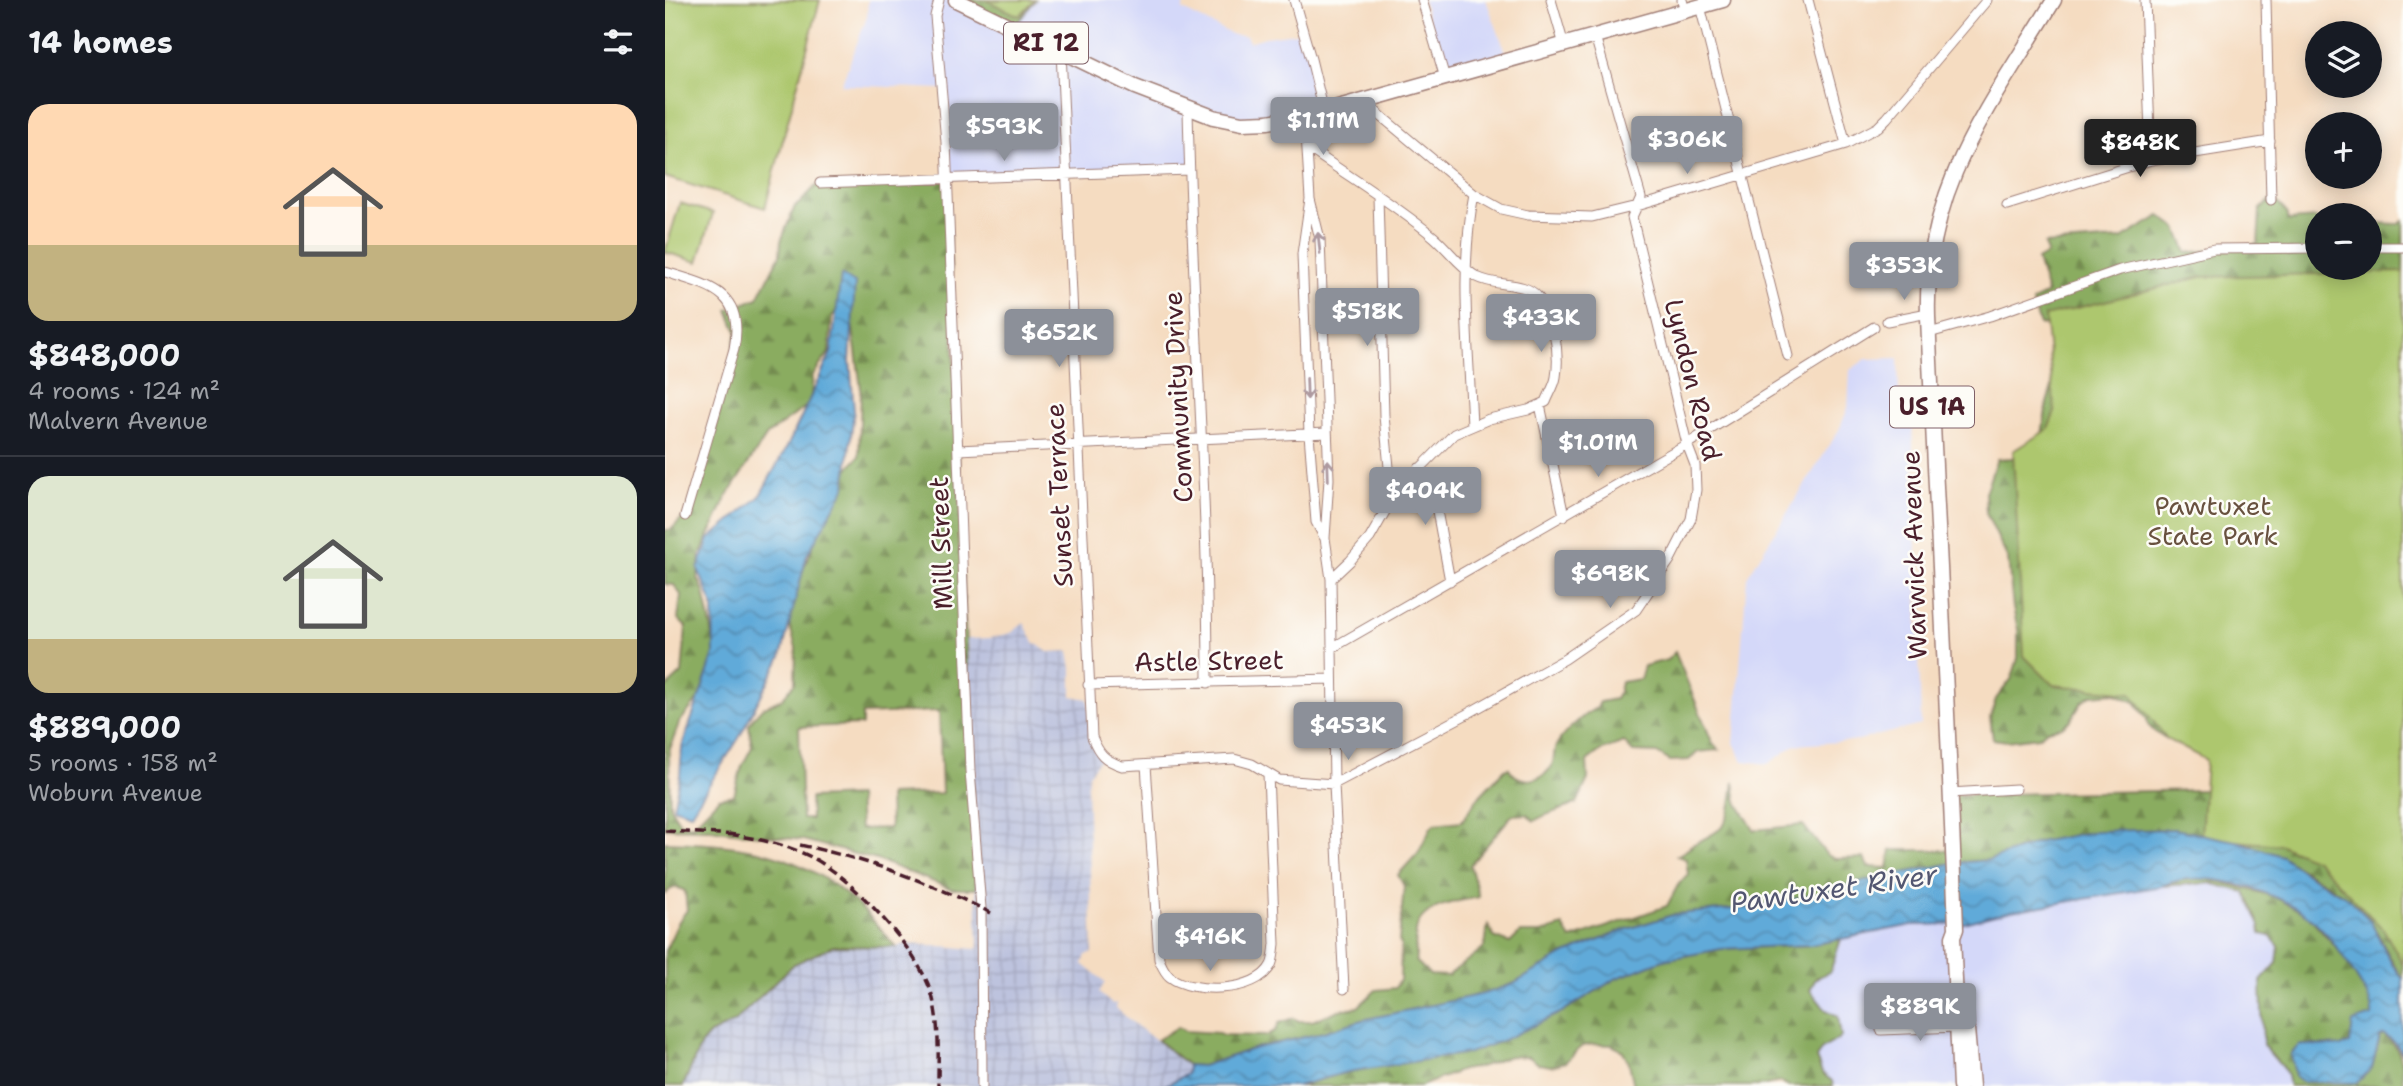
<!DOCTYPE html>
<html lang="en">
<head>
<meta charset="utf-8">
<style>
  :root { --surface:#171b24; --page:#20242c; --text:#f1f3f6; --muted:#9ea1a6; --line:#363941; --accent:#8c9099 }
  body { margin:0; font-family:"Shantell Sans",sans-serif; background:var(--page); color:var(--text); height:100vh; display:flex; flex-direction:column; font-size:26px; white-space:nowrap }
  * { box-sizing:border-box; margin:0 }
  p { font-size:23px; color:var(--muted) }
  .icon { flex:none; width:38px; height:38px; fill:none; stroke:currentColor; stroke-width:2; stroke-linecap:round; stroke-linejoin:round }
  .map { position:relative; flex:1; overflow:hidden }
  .details { display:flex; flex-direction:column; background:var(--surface); width:665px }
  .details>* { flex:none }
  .buttons { position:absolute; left:1640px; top:21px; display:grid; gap:14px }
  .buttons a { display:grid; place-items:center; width:77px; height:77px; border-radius:50%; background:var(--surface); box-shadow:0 4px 18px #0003; font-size:35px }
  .price { position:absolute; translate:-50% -60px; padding:0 16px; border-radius:7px; background:var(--accent); color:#fff; font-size:23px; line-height:46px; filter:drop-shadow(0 2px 4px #0008) }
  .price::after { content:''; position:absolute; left:50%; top:42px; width:21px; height:16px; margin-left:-10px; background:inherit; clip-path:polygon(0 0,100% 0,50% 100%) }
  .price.active { background:#222; color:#fff }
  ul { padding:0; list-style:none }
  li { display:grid; align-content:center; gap:14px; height:371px; padding:0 28px }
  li+li { border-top:2px solid var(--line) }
  li span { display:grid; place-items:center; height:217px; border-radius:21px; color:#555 }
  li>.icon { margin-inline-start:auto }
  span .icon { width:126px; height:126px; fill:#fffc; stroke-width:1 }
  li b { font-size:30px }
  h2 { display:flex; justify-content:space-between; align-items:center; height:84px; padding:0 28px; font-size:30px }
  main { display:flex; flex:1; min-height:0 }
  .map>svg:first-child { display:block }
  .built { fill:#d4d8f9 }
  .industrial { fill:url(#industrial-grid) }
  .forest { fill:url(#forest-firs); stroke:#6a6646; stroke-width:2; fill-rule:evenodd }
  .park { fill:#adc76e; stroke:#7c734c; stroke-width:2 }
  .water { fill:url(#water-waves); stroke:#566482; stroke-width:2 }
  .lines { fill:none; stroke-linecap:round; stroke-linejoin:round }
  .minor-casing { stroke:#a07e76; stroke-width:11 }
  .primary-casing { stroke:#a07e76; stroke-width:17 }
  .minor { stroke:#fff; stroke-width:9 }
  .primary { stroke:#fff; stroke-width:14 }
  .rail { stroke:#4a1f2b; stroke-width:3.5; stroke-dasharray:10 5; stroke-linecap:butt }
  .oneway { stroke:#ae9aa0 }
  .labels { text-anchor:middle; stroke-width:5; stroke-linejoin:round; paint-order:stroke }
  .shield { fill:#fdfcf7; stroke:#806168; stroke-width:2 }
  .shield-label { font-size:24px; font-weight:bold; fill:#4a1f2b }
  .street-label { font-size:26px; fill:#4a1f2b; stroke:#fdfcf7 }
  .park-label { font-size:26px; fill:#68513f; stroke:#fdfcf7 }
  .water-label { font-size:28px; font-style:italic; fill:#535771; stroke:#fdfcf7 }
</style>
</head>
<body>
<main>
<section class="details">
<h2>14 homes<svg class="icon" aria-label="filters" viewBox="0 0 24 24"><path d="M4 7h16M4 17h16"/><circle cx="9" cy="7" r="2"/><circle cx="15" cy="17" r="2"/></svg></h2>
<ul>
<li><span style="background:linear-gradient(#ffd9b3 65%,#c2b280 0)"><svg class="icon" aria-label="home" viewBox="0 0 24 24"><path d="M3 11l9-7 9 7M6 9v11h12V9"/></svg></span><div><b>$848,000</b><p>4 rooms · 124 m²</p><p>Malvern Avenue</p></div></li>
<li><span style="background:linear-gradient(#dfe7d0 75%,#c2b280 0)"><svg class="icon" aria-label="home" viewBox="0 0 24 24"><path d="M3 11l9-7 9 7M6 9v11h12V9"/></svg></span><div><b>$889,000</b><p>5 rooms · 158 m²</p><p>Woburn Avenue</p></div></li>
</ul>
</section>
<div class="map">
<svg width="1738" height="1086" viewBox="0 0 1738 1086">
  <defs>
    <pattern id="industrial-grid" width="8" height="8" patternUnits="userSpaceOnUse" patternTransform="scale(1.75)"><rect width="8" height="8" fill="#bdc3de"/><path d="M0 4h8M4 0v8" fill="none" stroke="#a4a7bf"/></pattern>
    <pattern id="forest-firs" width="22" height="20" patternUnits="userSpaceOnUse" patternTransform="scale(1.75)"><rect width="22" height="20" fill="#8aac61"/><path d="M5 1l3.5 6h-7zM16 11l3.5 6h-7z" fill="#738b50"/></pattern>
    <pattern id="water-waves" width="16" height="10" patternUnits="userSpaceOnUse" patternTransform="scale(1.75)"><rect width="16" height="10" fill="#61aad9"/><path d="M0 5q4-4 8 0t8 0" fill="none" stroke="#528ab0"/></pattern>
  </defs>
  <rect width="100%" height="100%" fill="#fdfcf7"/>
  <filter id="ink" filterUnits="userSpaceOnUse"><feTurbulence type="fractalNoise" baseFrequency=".0143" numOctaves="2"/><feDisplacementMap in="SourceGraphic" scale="14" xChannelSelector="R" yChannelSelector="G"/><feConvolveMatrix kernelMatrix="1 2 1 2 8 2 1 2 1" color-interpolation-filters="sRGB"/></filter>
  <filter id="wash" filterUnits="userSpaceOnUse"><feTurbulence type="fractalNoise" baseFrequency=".00686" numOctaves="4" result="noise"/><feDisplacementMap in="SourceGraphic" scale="28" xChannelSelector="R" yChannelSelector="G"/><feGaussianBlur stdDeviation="1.57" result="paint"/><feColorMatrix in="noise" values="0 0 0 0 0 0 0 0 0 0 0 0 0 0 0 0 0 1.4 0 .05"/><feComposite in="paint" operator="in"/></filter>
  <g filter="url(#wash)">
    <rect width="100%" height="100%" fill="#f5dcc1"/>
    <path class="built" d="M 203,0 L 293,0 L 355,16 L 370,0 L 519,0 L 518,10 L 568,35 L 581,36 L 584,42 L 601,37 L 638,32 L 658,105 L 586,121 L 526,109 L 526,166 L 282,179 L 279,89 L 176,85 L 202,17 Z
      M 758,0 L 821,0 L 843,58 L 779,75 Z
      M 1233,358 L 1234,396 L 1232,407 L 1247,413 L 1256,725 L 1189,741 L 1130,745 L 1103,764 L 1078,761 L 1069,743 L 1082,577 L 1174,430 L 1183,408 L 1185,370 L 1201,359 Z
      M 1544,883 L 1580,891 L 1595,926 L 1596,934 L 1605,936 L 1614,946 L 1612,963 L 1596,981 L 1598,1044 L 1621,1073 L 1624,1086 L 1168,1086 L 1167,1081 L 1157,1073 L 1151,1058 L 1157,1049 L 1176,1037 L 1161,1010 L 1145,990 L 1151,978 L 1165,972 L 1176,939 L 1247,925 L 1295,924 L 1346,911 L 1497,886 Z"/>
    <path class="industrial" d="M 359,623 L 369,642 L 383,652 L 404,651 L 407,668 L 407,696 L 423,699 L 428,737 L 437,756 L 424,774 L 422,786 L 428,953 L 421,955 L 418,964 L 440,982 L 434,993 L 447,1004 L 451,1003 L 451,1008 L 467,1022 L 523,1065 L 522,1074 L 499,1086 L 18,1086 L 36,1044 L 45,1034 L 69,1022 L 129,964 L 168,946 L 231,947 L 242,943 L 311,949 L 313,947 L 302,639 L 325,638 L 346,633 Z"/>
    <path class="forest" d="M 293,0 L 370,0 L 350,26 Z
      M 282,179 L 311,889 L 287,889 L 212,860 L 138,840 L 42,829 L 0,828 L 0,689 L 17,673 L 21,627 L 13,619 L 16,595 L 9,585 L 0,584 L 0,530 L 6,530 L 22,513 L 49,434 L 72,332 L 63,310 L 93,298 L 115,255 L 116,241 L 130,206 L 134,204 L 151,186 ZM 172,310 L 185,321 L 188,329 L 196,389 L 194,456 L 173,480 L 163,498 L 144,557 L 122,602 L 122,616 L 131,648 L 130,683 L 117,699 L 97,708 L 88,718 L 84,725 L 87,747 L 77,766 L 69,795 L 54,798 L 27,826 L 15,823 L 5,807 L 4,752 L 14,723 L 34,698 L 48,668 L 50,645 L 39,592 L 33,578 L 35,555 L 62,496 L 102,435 L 143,405 L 146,397 L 148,375 L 164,353 L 167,317 ZM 274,711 L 277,793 L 224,795 L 225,828 L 195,829 L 193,796 L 145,798 L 146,819 L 137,819 L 134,727 L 197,725 L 197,714 Z
      M 1608,198 L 1622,213 L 1624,220 L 1652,218 L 1652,268 L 1704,268 L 1705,223 L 1734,224 L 1738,221 L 1738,979 C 1725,961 1718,940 1705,921 C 1686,893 1645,877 1617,856 L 1378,841 L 1325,860 L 1288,863 L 1190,883 L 1161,892 L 1090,907 L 1011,914 L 959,930 L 898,955 L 850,983 L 819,994 L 697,1020 L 648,1035 L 591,1048 L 537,1066 L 523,1065 L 492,1040 L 513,1027 L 520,1031 L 554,1033 L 557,1035 L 601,1036 L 611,1030 L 614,1023 L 628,1018 L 634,1021 L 647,1021 L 674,1010 L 693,1007 L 711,990 L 730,988 L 735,980 L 736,946 L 734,941 L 739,886 L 733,875 L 753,853 L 766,827 L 769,824 L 797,821 L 812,799 L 840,769 L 844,768 C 853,786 879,782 887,765 C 890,759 888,750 892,744 C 899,732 920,713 932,708 L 935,702 L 950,699 L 954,692 L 956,682 L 975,679 L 979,666 L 1002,660 L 1010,652 L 1047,742 L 1054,750 L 1033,752 L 1024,760 L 1005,761 L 992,753 L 968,752 L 959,742 L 935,751 L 922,761 L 923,779 L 912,803 C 898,810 882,813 869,821 L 862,814 L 847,815 L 805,865 L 814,897 C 795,901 758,905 752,927 C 749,937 751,951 751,961 L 765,975 L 783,976 C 789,970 817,950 819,947 C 822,941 821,932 823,925 L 829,937 L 845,943 L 855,933 L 876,933 L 898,926 L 906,939 L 1002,906 L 1013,885 L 1023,874 L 1021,859 L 1012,856 L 1026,847 L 1025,846 C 1066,825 1063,827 1069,782 L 1072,802 L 1089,830 L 1138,825 L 1162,855 L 1170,859 L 1199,858 L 1203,867 L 1223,868 L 1226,850 L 1287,850 L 1287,795 L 1539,790 L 1558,766 L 1525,741 L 1501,738 L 1490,732 L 1483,725 L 1482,719 L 1470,702 L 1449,693 L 1426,695 L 1417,702 L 1406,720 L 1397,727 L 1382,730 L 1374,737 L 1342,741 L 1328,739 L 1325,717 L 1331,699 L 1347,678 L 1353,658 L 1353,629 L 1348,608 L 1343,559 L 1321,513 L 1320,493 L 1332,459 L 1347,458 L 1377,435 L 1382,403 L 1405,328 L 1375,325 L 1367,302 L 1382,293 L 1372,260 L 1382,254 L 1380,244 L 1456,239 L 1495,216 L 1512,228 L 1522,253 L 1593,244 L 1595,210 Z
      M 0,842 C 68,844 123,848 178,892 C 198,907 214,928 231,947 L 168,946 L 129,964 L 69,1022 L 45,1034 L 36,1044 L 18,1086 L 0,1086 L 0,951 L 14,921 L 22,910 L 20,891 L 12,887 L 6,889 L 0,894 Z
      M 1541,878 L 1608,896 L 1643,915 L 1678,955 L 1703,996 L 1708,1008 L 1707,1016 L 1686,1044 L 1677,1046 L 1634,1045 L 1707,1068 L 1715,1037 L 1719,1035 C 1738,1051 1738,1060 1738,1086 L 1624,1086 L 1621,1072 L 1598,1045 L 1596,981 L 1612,963 L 1614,946 L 1605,936 L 1596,934 L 1595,926 L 1580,892 L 1544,883 L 1497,886 L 1514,880 Z
      M 1176,939 L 1165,972 L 1151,978 L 1145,990 L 1161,1010 L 1173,1016 L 1176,1037 L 1157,1049 L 1151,1058 L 1157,1073 L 1167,1081 L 1168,1086 L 1124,1086 L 1116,1082 L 1094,1086 L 969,1086 L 964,1063 L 958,1051 L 947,1045 L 929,1044 L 917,1046 L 900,1062 L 886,1066 L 874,1064 L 864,1057 L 845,1056 L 815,1067 L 797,1070 L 756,1086 L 632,1086 L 895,1013 L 952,978 L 998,960 L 1056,949 L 1146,945 Z"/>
    <path class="park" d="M 0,0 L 155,0 L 100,208 L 0,177 Z
      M 321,0 L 370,0 L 354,16 Z
      M 15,203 L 48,213 L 33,262 L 0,252 Z
      M 1738,272 L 1738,964 L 1719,930 L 1651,860 L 1616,845 L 1536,838 L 1541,760 L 1503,740 L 1466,693 L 1388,685 L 1359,656 L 1348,451 L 1383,429 L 1390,412 L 1380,316 L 1536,277 Z"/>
    <path class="water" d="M 176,275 L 190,283 L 185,361 L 189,410 L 180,488 L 142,555 L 116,657 L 74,738 L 26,813 L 8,807 L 15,775 L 17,747 L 49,654 L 48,606 L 33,569 L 44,539 L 94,497 L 124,443 L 166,353 Z
      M 1510,829 L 1575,842 L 1617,856 L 1640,873 L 1683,898 L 1705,920 L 1727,964 L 1738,979 L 1738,1054 L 1730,1043 L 1719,1035 L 1715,1037 L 1707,1068 L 1692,1083 L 1638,1082 L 1630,1076 L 1626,1054 L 1634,1045 L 1677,1046 L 1685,1044 L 1688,1022 L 1707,1016 C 1708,1001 1698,989 1691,977 C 1679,957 1659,926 1640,914 C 1606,890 1537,867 1497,886 L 1346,911 L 1295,924 L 1247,925 L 1146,945 L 1056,949 L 998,960 L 952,978 L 895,1013 L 839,1040 L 804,1053 L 683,1072 L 632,1086 L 499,1086 L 522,1074 L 523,1065 L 537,1066 L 591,1048 L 648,1035 L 697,1020 L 818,994 L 848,984 L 898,955 L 959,930 L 1011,914 L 1090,907 L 1161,892 L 1190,883 L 1288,863 L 1325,860 L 1378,841 L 1431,831 Z"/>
  </g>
  <g filter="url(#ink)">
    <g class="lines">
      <g class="minor-casing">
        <path id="minor" d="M 274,0 L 270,16 L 281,142 L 305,771 L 316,908 L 317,1086
          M 629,0 L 646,59 L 659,112
          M 757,0 L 780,78
          M 886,0 L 899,45
          M 1017,0 L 1020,11
          M 1143,0 L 1181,144
          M 1480,0 L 1486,160
          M 1601,0 L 1606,200
          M 1035,6 L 1123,356
          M 396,51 L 427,737 C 434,754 439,760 457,766 L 569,759 L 587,764 L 614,780 L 669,784 L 802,714 L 900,659 L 971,610 L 1005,560 L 1026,519 L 1031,490 L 1030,465 L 1022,444 L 967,217 L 976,197 L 930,36
          M 698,101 L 809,194 L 836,209 L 863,215 L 927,217 L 972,206 L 1181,144 L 1213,127 L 1222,118 L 1322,0
          M 523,109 C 527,300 543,491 543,683
          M 640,117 L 645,199 L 637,254 L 644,434 L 651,522 L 659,537
          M 642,147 C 684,177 730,204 769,237 C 784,250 795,267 812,277 C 831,287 859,281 872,296 C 889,314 895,353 891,377 C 890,385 884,394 881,402 L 863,410 L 824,419 L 789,434 L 730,494 L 705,538 L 685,561 L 666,579
          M 155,183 L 524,170
          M 713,196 L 719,416 L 727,498
          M 645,199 L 655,239 L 664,479 L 660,538 L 666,579 L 669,784 L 679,989
          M 1342,205 L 1486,160 L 1605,141
          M 1704,247 L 1738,247
          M 0,272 C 46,286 80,292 69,349 L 20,516
          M 1222,321 L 1263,313
          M 1264,333 L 1325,316 L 1455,270 L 1549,249 L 1652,248
          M 875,405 L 899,516
          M 807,426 C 804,349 794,270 809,194
          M 293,450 L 662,433
          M 754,468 L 770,500 L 785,581
          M 667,648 L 1022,444 L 1209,327
          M 423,685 L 667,679
          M 481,765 L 494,959 C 497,966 499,972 505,977 C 527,994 592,993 606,965 C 609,959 609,950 610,944 L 603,774
          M 1285,793 L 1351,789
          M 1216,1030 L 1292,1027"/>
      </g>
      <g class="primary-casing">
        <path id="primary" d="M 291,0 L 470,87 L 548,117 L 577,123 L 603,122 L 659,112 L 1058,0
          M 1300,1006 L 1307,1086
          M 1295,1086 L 1288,937 L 1291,929 C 1284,725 1272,521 1263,317 C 1259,186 1325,106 1389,0"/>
      </g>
      <use href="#minor" class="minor"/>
      <use href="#primary" class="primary"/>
      <path class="rail" d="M 0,831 L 73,835
        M 64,834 C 92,839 121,844 146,857 C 187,877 255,952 267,995 C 275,1024 273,1057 273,1086
        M 135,845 C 201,859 265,882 326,913"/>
    </g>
    <defs><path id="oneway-shaft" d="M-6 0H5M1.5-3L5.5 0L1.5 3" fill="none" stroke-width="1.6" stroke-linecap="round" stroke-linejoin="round" transform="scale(1.75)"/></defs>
    <g class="oneway">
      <use href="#oneway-shaft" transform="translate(654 243) rotate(-96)"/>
      <use href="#oneway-shaft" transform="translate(642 389) rotate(88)"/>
      <use href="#oneway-shaft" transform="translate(663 470) rotate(-92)"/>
    </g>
  </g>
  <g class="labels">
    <g class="shield">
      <rect x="339" y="22.5" width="84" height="41" rx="5"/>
      <rect x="1225" y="386.5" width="84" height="41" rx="5"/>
    </g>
    <g class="shield-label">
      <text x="381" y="51">RI 12</text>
      <text x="1267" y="415">US 1A</text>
    </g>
    <g class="street-label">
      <text transform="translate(1028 380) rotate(76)" y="9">Lyndon Road</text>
      <text transform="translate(513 397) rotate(-93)" y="9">Community Drive</text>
      <text transform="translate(394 495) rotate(-93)" y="9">Sunset Terrace</text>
      <text transform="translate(276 543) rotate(-92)" y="9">Mill Street</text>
      <text transform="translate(1249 555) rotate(-92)" y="9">Warwick Avenue</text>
      <text transform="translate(544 661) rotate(-1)" y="9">Astle Street</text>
    </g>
    <g class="park-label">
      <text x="1548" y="515">Pawtuxet<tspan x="1548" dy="30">State Park</tspan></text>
    </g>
    <g class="water-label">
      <text transform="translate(1169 888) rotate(-8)" y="10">Pawtuxet River</text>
    </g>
  </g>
</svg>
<div class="buttons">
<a><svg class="icon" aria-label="layers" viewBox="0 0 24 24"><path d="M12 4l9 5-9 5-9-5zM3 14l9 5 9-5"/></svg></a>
<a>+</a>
<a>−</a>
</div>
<b class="price" style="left:658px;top:157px">$1.11M</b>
<b class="price" style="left:339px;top:163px">$593K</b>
<b class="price" style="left:1022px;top:176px">$306K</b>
<b class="price active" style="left:1475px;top:179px">$848K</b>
<b class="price" style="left:1239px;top:302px">$353K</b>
<b class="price" style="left:702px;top:348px">$518K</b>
<b class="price" style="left:876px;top:354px">$433K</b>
<b class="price" style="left:394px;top:369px">$652K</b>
<b class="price" style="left:933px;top:479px">$1.01M</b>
<b class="price" style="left:760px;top:527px">$404K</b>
<b class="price" style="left:945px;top:610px">$698K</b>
<b class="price" style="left:683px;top:762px">$453K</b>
<b class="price" style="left:545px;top:973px">$416K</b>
<b class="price" style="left:1255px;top:1043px">$889K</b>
</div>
</main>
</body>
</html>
